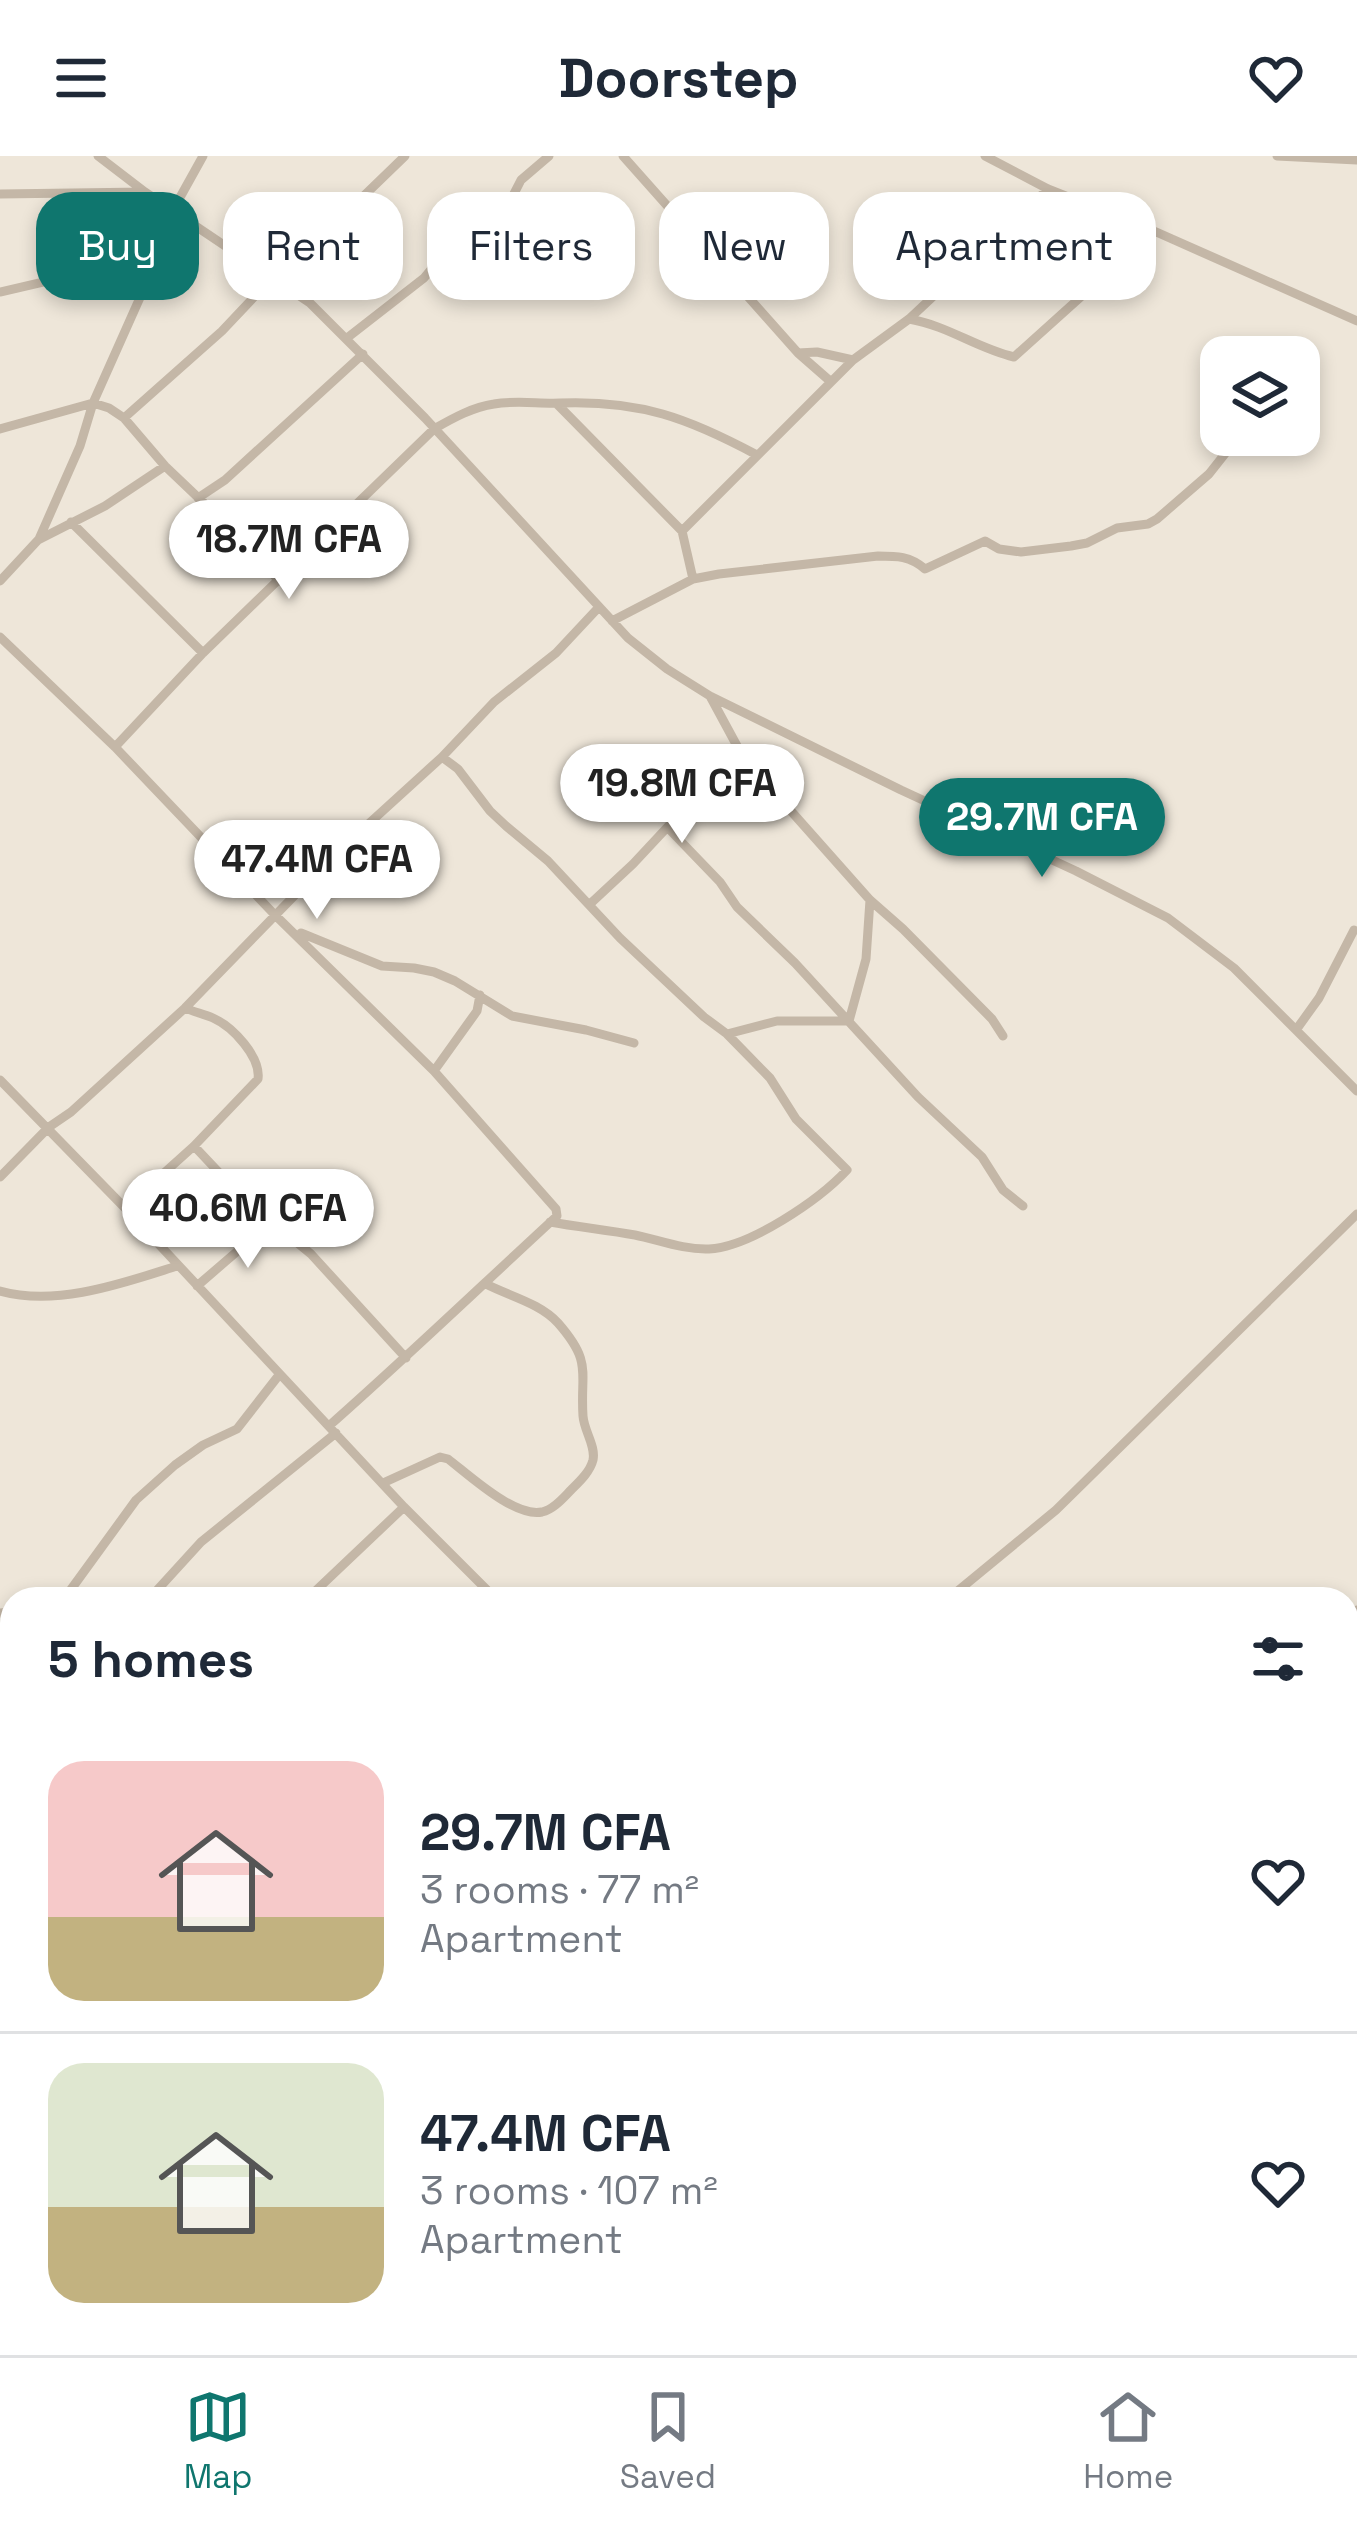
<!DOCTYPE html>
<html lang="en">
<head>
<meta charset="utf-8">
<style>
  :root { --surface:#fff; --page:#f6f6f7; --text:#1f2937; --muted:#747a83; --line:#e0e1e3; --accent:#0f766e }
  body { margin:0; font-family:"Space Grotesk",sans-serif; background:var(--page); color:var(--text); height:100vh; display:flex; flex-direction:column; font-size:45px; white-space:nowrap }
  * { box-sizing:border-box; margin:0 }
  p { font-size:39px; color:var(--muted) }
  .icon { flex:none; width:66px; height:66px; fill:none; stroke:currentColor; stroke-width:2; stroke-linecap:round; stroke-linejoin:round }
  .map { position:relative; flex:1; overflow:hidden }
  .details { position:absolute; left:0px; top:1431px; width:1359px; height:768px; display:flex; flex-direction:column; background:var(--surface); border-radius:36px 36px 0 0; box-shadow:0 6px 18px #0003 }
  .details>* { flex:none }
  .guide { position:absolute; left:36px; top:36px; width:1287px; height:108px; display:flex; gap:24px }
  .fabs { position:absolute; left:1200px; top:180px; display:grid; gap:24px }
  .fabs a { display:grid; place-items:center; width:120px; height:120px; border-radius:24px; background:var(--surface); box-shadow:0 6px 18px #0003; font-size:60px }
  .price { position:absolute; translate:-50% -102px; padding:0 27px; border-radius:42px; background:#fff; color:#222; font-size:39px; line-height:78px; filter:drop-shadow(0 3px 6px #0008) }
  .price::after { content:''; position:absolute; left:50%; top:72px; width:36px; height:27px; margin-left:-18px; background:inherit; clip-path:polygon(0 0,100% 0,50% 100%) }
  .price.on { background:var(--accent); color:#fff }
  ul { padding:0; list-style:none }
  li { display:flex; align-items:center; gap:36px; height:300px; padding:0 48px }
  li+li { border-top:3px solid var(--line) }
  li span { display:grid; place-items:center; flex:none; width:336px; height:240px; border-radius:36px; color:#555 }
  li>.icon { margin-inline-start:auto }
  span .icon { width:144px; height:144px; fill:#fffc; stroke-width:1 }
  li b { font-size:51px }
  h2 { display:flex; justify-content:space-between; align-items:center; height:144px; padding:0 48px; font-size:51px }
  .pill { padding:0 42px; border-radius:36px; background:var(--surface); box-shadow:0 6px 18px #0003; font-size:42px; line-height:108px }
  .pill.on { background:var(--accent); color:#fff }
  header { display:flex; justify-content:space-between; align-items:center; height:156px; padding:0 48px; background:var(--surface); font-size:54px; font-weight:700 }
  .dock { display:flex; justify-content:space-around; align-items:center; height:168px; border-top:3px solid var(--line); background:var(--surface); font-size:33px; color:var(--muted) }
  .dock a { display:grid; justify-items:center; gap:6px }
  .dock .on { color:var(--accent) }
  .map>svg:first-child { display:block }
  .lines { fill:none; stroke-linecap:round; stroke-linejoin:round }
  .minor { stroke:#c4b7a7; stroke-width:9 }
  .major { stroke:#726459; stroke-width:12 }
</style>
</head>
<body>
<header><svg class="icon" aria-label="menu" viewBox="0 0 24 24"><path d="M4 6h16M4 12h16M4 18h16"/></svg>Doorstep<svg class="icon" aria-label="heart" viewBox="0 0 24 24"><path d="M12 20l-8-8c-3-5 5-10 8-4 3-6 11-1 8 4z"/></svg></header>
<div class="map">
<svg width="1357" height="2199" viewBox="0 0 1357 2199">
  <rect width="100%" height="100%" fill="#eee6d9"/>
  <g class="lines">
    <path class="minor" d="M 98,0 L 145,36 L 310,147 L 425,262 L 628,482 L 667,513 L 710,540 L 901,634 L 1076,715 L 1168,762 L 1234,812 L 1357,935
      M 623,0 L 798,197 L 817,196 L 853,204 L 909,163 L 1048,33
      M 985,0 L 1048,33 L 1154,75 L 1357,165
      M 1277,0 L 1357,4
      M 0,38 L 145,36
      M 0,136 L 159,99
      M 909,163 C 949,170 976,192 1014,201 L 1154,75
      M 347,182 L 424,122 L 443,99 L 471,78 L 502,61 L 521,24 L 549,0
      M 798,197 L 830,225
      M 557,248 L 682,375 L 693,423
      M 124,262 L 222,175 L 255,140 L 278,123 L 405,0
      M 0,273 L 93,247 L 159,99 L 173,54 L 203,0
      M 198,342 L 225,324 L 363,198
      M 71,366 L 203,497
      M 682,375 L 853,204
      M 40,383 L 105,350 L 165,310
      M 0,425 L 39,383 L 80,290 L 93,247 L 109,252 L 124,262 L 165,310 L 248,389 L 279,425
      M 612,465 L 693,423 L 719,418 L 878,400 C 897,400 910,400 925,413 L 985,385 L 999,393 L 1021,396 L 1071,390 L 1087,387 L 1117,372 L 1148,368 L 1157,363 L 1209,318 L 1239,280
      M 0,481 L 115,591 L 274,758 L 434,915 L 556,1053 L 557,1060 C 481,1130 407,1201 330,1269
      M 710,540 L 743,601 L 870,744 L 903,773 L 992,863 L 1003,880
      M 115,591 L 203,497 L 434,273 C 453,262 473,251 494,248 C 516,244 539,248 560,247 C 640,244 688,262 757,299
      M 442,601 L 458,613 L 490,655 L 506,670 L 548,705 L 620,782 L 704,861 L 727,878 L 770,922 L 796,963 L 847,1014 C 819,1044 750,1091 709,1093 C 684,1094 659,1084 635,1079 C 607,1074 578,1071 550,1066
      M 668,672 L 720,726 L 737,751 L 795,807 L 918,941 L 982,1001 L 1003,1034 L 1023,1050
      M 590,748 L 633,708 L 702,634 L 743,601
      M 301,777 L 382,810 L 414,812 L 434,816 L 455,825 L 512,860 L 586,874 L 634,887
      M 849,865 L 866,803 L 870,744
      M 1296,874 L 1319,842 L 1354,774
      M 727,878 L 777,865 L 849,865
      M 434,915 L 477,855 L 480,839
      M 0,924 L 125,1052 L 404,1351 L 496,1443
      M 194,990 L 243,1042 L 311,1098 L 406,1202
      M 0,1021 L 49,971 L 71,956 L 185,852 L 331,702 L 442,601 L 494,546 L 556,497 L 599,451
      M 125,1052 L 194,990 L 258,923 C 261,901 233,871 213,862 C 204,858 194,856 185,852
      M 197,1130 L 270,1067
      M 0,1135 C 57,1151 123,1127 177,1110
      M 383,1327 L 440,1301 L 448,1303 C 469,1319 515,1362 542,1356 C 554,1353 563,1342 571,1334 C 579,1326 590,1316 593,1304 C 596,1290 584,1275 583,1260 C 580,1215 593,1207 558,1167 C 540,1147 509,1140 486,1128
      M 64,1443 L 136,1344 L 175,1309 L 203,1289 L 237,1273 L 279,1219
      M 149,1443 L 201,1386 L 336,1277
      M 187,1443 L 205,1443
      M 307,1443 L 404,1351
      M 948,1443 L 1056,1354 L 1357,1058
      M 0,1457 L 12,1456
      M 1350,1468 L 1357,1454
      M 1347,1745 L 1357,1746
      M 0,1788 L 12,1777
      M 0,1891 L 12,1904
      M 1347,1985 L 1357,1928
      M 0,2049 L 12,2062
      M 134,2187 L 146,2199
      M 23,2199 L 35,2187
      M 172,2199 L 186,2187
      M 326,2199 L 338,2187
      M 474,2199 L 486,2187
      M 1145,2199 L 1154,2187
      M 1273,2199 L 1279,2187"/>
    <path class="major" d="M 0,1703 L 12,1715
      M 571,2187 L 587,2199"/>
  </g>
</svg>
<div class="fabs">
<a><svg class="icon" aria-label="layers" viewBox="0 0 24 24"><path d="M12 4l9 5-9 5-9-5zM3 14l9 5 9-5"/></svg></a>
</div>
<b class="price" style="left:289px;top:446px">18.7M CFA</b>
<b class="price" style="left:682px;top:690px">19.8M CFA</b>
<b class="price on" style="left:1042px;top:724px">29.7M CFA</b>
<b class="price" style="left:317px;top:766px">47.4M CFA</b>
<b class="price" style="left:248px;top:1115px">40.6M CFA</b>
<div class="guide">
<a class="pill on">Buy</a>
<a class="pill">Rent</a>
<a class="pill">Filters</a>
<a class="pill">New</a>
<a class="pill">Apartment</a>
</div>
<section class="details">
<h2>5 homes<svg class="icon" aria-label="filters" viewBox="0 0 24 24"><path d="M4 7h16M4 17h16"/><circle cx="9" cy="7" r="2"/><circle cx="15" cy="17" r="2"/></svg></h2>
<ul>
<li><span style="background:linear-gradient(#f6c9c9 65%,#c2b280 0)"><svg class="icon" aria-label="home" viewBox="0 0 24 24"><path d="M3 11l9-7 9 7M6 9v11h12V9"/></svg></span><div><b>29.7M CFA</b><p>3 rooms · 77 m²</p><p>Apartment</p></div><svg class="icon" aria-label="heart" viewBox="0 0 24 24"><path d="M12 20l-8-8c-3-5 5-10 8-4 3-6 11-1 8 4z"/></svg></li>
<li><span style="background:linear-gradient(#dfe7d0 60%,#c2b280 0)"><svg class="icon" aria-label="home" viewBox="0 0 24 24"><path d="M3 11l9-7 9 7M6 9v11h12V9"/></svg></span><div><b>47.4M CFA</b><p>3 rooms · 107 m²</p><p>Apartment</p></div><svg class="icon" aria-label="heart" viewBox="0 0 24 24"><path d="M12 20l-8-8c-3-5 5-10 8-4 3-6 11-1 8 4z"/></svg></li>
</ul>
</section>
</div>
<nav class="dock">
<a class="on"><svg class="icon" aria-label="map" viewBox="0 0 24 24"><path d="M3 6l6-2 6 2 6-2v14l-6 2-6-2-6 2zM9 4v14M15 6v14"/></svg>Map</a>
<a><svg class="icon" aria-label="saved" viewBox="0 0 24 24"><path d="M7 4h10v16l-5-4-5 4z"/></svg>Saved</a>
<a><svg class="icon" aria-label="home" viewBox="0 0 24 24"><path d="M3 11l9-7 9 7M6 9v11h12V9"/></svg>Home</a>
</nav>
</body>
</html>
